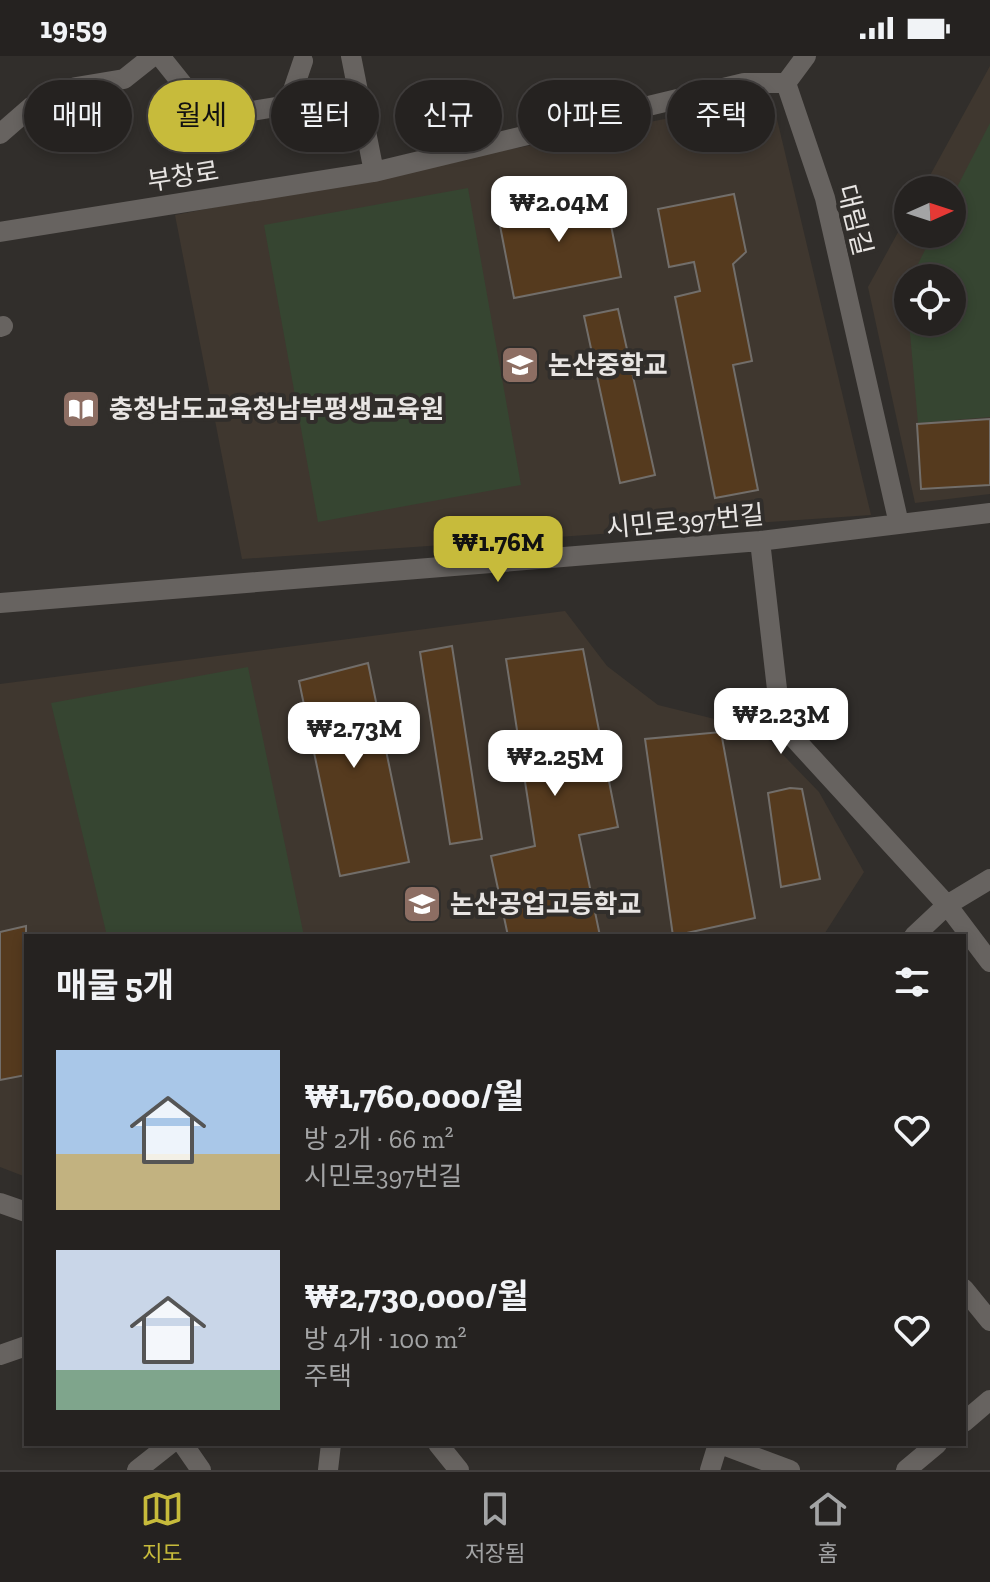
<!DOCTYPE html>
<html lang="ko">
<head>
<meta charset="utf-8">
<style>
  :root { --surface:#252220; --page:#2d2a29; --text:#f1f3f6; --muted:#a3a4a5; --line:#423f3e; --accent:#c7bb3b }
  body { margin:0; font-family:"Zilla Slab","Noto Sans KR",serif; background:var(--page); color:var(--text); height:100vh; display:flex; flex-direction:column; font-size:30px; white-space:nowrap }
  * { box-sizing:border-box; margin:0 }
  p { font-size:26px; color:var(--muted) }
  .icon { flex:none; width:44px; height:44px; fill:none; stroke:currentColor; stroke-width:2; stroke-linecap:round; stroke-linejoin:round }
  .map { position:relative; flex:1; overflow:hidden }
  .sheet { position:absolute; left:24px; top:878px; width:942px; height:512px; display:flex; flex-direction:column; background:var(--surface); border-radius:0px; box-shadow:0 4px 12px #0003,0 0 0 2px var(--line) }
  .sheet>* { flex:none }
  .top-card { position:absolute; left:24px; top:24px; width:942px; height:72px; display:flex; gap:16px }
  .needle { width:52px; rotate:87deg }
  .buttons { position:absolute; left:894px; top:120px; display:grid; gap:16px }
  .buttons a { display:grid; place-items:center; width:72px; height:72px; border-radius:50%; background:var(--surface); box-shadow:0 4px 12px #0003,0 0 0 2px var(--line); font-size:40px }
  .price { position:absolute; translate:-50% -68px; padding:0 18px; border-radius:16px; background:#fff; color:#222; font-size:26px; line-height:52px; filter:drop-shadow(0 2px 4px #0008) }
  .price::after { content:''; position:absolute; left:50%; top:48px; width:24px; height:18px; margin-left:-12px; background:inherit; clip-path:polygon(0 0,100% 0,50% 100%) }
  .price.on { background:var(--accent); color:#111 }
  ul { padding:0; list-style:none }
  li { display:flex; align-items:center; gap:24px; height:200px; padding:0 32px }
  li span { display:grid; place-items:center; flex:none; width:224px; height:160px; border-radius:0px; color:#555 }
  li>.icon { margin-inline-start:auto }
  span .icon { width:96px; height:96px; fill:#fffc; stroke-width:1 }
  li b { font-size:34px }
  h2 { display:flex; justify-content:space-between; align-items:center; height:96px; padding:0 32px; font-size:34px }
  .tag { padding:0 28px; border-radius:36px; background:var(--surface); box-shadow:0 4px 12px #0003,0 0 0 2px var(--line); font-size:28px; line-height:72px }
  .tag.on { background:var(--accent); color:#111 }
  .status { display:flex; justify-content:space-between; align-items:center; height:56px; padding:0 40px; background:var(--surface); direction:ltr }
  .status svg { height:22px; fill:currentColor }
  .tab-bar { display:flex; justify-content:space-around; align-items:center; height:112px; border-top:2px solid var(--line); background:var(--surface); font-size:22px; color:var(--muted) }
  .tab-bar a { display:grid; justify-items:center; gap:4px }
  .tab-bar .on { color:var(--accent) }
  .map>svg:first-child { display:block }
  .built { fill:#3f372f; fill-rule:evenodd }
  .garden { fill:#364531 }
  .building { fill:#553a1e; stroke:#726e6a; stroke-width:2 }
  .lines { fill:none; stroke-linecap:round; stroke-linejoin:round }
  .minor { stroke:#676360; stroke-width:20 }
  .labels { text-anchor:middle; stroke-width:8; stroke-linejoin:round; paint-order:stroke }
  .street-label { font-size:26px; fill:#e8e5e3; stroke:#312e2b }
  .poi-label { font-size:26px; font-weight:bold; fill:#e8e5e3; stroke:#312e2b; text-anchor:start }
</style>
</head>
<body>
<div class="status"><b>19:59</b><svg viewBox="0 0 49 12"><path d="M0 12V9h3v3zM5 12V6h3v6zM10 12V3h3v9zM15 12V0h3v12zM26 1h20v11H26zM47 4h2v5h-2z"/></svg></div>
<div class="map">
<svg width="990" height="1414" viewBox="0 0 990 1414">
  <rect width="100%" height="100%" fill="#312e2b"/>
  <path class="built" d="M 990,10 L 990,438 L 915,447 L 868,231 L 908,158 L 908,178 L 952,178 L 952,134 L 922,134 ZM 908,222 L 952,222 L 952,266 L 908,266 Z
    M 772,42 L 871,459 L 242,503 L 175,159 Z
    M 565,555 L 607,610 L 658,649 L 759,674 L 819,736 L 864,816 L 823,880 L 26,880 L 26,1121 L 0,1111 L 0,628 Z"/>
  <path class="garden" d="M 990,67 L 990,361 L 918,367 L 909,266 L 952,266 L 952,222 L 911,222 L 933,178 L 952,178 L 952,141 Z
    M 468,132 L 521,429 L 318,466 L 264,169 Z
    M 248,611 L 304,880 L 107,880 L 51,647 Z"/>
  <path class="building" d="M 604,133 L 621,221 L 514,242 L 497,154 Z
    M 734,138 L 746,196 L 733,208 L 752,305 L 733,309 L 758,434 L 715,442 L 675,241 L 700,235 L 694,206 L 669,211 L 658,153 Z
    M 618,253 L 655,419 L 620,427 L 584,260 Z
    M 990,363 L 990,429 L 921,433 L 917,368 Z
    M 452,590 L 482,783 L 450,788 L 420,596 Z
    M 583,593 L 618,771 L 579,779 L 600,880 L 508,880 L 491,800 L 535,790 L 506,603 Z
    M 368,607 L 409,806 L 340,820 L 299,625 Z
    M 721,676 L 755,862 L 673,880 L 645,683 Z
    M 790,732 L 802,733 L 820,823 L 781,831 L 768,737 Z
    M 26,870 L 26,1019 L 0,1024 L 0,876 Z"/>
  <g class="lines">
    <path class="minor" d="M 160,0 L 196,45 L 240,57 L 288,49 L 303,5
      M 351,0 L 374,116
      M 786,27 L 806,0
      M 0,78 L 31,51 L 76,31 L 124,23 L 153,0
      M 0,176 L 374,116 L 744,27 L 786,27 L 825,142 L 899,468
      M 0,271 L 3,270
      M 760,485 L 781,668 L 947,849 L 990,906
      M 0,547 L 760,485 L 990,457
      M 914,880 L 947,849 L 990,823
      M 0,1147 L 26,1156
      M 964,1233 L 990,1265
      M 0,1299 L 26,1290
      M 964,1366 L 990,1344
      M 183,1388 L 201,1414
      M 438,1388 L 459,1414
      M 720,1388 L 790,1414
      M 137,1414 L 170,1388
      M 328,1414 L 331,1388
      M 710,1414 L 718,1388
      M 906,1414 L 937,1388"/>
  </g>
  <defs>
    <g id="school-square" transform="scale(2)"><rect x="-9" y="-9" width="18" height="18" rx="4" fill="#8d6e63" stroke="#312e2b"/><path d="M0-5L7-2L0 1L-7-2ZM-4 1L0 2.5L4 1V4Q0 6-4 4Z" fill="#fff"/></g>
    <g id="library-square" transform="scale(2)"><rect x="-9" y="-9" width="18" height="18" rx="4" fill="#8d6e63" stroke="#312e2b"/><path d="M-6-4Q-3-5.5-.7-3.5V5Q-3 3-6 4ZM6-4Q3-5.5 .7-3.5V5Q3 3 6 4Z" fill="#fff"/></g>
  </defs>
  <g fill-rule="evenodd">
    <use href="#school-square" x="520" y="309"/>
    <use href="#library-square" x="81" y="353"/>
    <use href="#school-square" x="422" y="848"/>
  </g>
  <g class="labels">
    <g class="street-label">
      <text transform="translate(183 120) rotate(-9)" y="9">부창로</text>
      <text transform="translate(855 164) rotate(76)" y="9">대림길</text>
      <text transform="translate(685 465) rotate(-5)" y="9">시민로397번길</text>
    </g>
    <g class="poi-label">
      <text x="548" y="318">논산중학교</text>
      <text x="109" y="362">충청남도교육청남부평생교육원</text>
      <text x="450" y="857">논산공업고등학교</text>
    </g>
  </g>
</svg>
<div class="buttons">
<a><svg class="needle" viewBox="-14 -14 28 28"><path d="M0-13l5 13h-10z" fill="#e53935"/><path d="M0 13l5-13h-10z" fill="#a3a4a5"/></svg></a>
<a><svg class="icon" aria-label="locate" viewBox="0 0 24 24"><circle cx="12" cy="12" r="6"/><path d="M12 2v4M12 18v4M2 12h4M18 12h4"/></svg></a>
</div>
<b class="price" style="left:559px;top:188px">₩2.04M</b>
<b class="price on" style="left:498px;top:528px">₩1.76M</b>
<b class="price" style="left:781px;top:700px">₩2.23M</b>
<b class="price" style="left:354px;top:714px">₩2.73M</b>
<b class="price" style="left:555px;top:742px">₩2.25M</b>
<div class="top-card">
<a class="tag">매매</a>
<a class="tag on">월세</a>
<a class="tag">필터</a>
<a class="tag">신규</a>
<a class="tag">아파트</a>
<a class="tag">주택</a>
</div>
<section class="sheet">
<h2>매물 5개<svg class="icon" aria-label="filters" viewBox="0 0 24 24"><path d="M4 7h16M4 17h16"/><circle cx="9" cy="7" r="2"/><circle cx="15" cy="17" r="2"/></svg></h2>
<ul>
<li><span style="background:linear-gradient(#a9c7e8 65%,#c2b280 0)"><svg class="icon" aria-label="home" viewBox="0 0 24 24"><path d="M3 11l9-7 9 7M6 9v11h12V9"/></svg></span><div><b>₩1,760,000/월</b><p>방 2개 · 66 m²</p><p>시민로397번길</p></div><svg class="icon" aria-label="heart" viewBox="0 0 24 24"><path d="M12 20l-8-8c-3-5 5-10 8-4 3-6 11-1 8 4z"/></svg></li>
<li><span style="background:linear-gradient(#c9d6e8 75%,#7fa58c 0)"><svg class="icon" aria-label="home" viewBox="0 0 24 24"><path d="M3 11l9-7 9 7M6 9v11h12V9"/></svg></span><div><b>₩2,730,000/월</b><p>방 4개 · 100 m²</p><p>주택</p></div><svg class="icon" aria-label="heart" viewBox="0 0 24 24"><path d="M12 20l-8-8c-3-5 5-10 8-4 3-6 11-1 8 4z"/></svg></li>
</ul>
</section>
</div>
<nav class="tab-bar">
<a class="on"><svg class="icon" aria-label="map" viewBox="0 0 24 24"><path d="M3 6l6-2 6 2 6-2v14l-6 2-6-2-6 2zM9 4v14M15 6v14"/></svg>지도</a>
<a><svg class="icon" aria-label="saved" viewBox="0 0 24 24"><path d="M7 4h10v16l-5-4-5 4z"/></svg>저장됨</a>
<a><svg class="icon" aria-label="home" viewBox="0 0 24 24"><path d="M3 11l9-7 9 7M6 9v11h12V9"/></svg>홈</a>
</nav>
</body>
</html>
